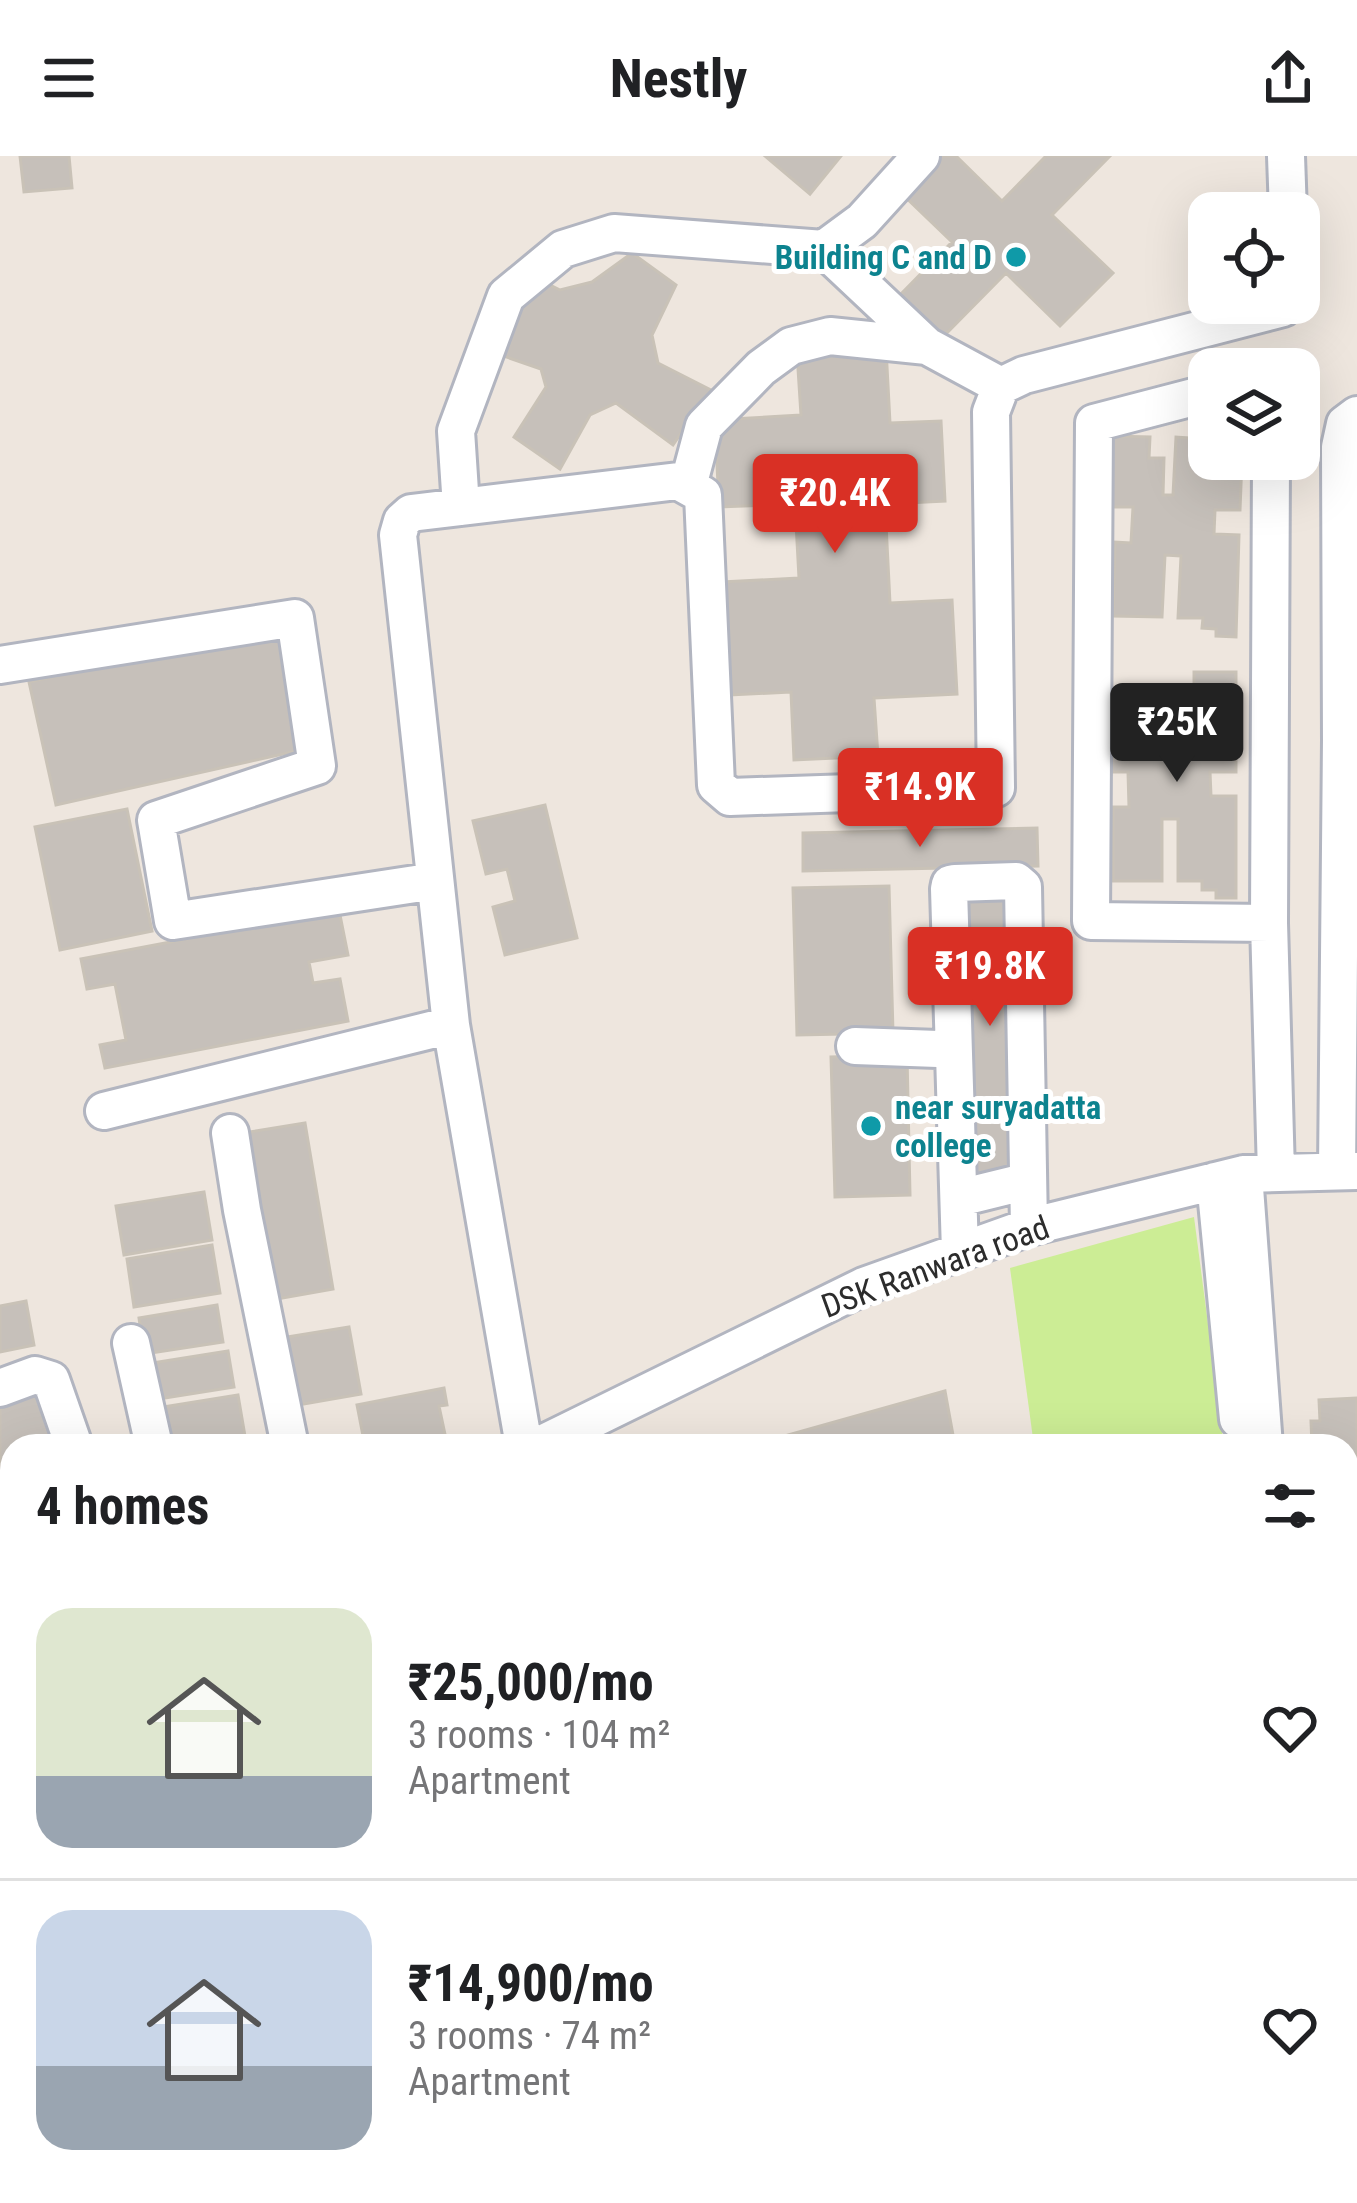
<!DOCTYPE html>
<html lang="en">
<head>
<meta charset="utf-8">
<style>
  :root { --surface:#fff; --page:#f2f2f2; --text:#202124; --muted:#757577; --line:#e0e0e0; --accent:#d93025 }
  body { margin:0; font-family:"Roboto Condensed",sans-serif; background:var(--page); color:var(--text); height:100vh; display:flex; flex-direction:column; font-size:45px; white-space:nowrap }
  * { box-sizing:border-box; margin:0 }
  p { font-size:39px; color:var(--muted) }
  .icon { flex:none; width:66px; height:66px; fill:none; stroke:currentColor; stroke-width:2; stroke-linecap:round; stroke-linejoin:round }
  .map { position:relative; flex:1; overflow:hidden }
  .side { position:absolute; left:0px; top:1278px; width:1359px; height:771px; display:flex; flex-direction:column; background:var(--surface); border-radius:36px 36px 0 0; box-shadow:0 12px 48px #0002 }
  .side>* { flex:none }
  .fabs { position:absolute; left:1188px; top:36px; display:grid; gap:24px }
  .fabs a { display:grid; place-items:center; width:132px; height:132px; border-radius:24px; background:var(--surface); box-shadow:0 12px 48px #0002; font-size:60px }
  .price { position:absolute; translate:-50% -102px; padding:0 27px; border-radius:12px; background:var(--accent); color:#fff; font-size:39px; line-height:78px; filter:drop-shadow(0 3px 6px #0008) }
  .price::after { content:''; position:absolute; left:50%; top:72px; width:36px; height:27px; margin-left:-18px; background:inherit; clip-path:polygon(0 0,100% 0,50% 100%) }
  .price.active { background:#222; color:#fff }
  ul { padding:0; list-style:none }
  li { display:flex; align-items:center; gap:36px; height:300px; padding:0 36px }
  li+li { border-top:3px solid var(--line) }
  li span { display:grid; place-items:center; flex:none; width:336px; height:240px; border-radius:36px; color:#555 }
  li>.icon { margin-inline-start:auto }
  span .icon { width:144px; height:144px; fill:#fffc; stroke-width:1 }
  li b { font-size:51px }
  h2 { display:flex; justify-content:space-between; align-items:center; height:144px; padding:0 36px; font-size:51px }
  header { display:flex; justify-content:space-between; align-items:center; height:156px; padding:0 36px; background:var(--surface); font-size:54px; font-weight:700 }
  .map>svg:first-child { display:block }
  .pitch { fill:#cced95 }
  .building { fill:#c6c0ba; stroke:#c9c2b7; stroke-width:3 }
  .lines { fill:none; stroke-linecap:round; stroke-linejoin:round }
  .minor-casing { stroke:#b2b5c0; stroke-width:42 }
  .minor { stroke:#fff; stroke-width:36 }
  .culture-dot { fill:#0f9aa8; stroke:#fff; stroke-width:4.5 }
  .labels { text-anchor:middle; stroke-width:10; stroke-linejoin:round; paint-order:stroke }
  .culture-label { font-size:33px; font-weight:bold; fill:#0d838f; stroke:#fff; text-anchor:end }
  .street-label { font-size:33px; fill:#2c2c2c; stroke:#fff }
</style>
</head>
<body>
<header><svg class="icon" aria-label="menu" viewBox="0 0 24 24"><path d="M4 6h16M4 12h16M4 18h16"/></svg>Nestly<svg class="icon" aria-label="share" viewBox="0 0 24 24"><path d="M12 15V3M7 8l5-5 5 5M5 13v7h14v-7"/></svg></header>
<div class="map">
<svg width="1357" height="2047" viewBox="0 0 1357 2047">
  <rect width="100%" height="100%" fill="#eee6de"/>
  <path class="pitch" d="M 1194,1061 L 1224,1290 L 1034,1290 L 1010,1112 Z"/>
  <path class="building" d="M 20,0 L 69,0 L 72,32 L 24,36 Z
    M 765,0 L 841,0 L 810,38 Z
    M 933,0 L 956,0 L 1002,45 L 1046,0 L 1110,0 L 1052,59 L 1113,117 L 1060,170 L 1006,117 L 943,181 L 900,139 L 952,86 L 899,35 Z
    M 632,97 L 676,129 L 652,179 L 658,207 L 711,234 L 673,289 L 616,247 L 590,259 L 560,313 L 514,281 L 546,231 L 541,213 L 489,195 L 534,121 L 560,134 L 592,126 Z
    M 886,192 L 890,267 L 941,265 L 945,345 L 885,348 L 890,447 L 952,444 L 957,538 L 874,542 L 878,600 L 794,604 L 791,536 L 730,539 L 723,426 L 799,422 L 795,348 L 719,351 L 715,264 L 801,259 L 797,197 Z
    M 1202,254 L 1209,254 L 1209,303 L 1242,303 L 1240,354 L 1215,354 L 1214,378 L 1239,379 L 1236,481 L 1216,480 L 1216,473 L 1202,472 L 1203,462 L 1178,462 L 1181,400 L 1165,399 L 1162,461 L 1113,460 L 1115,386 L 1131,387 L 1133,351 L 1110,351 L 1112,280 L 1150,281 L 1149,302 L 1164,302 L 1163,339 L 1173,339 L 1176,281 L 1190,282 L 1190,268 L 1201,268 Z
    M 277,471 L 305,593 L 56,649 L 29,526 Z
    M 1194,516 L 1236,516 L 1236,616 L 1210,616 L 1211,640 L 1236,640 L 1236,742 L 1216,742 L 1216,734 L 1202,734 L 1202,725 L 1178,725 L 1178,663 L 1162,663 L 1162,725 L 1113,725 L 1113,651 L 1129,651 L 1128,616 L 1105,616 L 1105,545 L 1144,545 L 1144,565 L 1158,565 L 1158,602 L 1169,602 L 1169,544 L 1184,544 L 1184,530 L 1194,530 Z
    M 545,649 L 577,782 L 505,799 L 493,751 L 515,745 L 507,713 L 486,718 L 473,665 Z
    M 127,653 L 152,775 L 60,794 L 35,671 Z
    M 1037,672 L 1038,710 L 803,715 L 803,677 Z
    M 889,730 L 893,877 L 797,879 L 793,732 Z
    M 1013,730 L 1015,1023 L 971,1027 L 960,731 Z
    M 339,754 L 348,799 L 309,806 L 313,827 L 340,823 L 348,865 L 105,912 L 100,889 L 126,884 L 115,828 L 87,833 L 81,803 Z
    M 907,899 L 910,1039 L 835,1041 L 831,901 Z
    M 305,967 L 333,1133 L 271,1144 L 243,977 Z
    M 204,1036 L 212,1084 L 124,1099 L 116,1050 Z
    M 212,1089 L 220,1137 L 134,1151 L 127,1103 Z
    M 26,1145 L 34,1189 L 0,1196 L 0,1150 Z
    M 217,1149 L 223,1186 L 144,1198 L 139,1162 Z
    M 349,1171 L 361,1238 L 292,1250 L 281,1182 Z
    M 228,1195 L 234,1231 L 152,1244 L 146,1208 Z
    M 444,1232 L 447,1249 L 439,1250 L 446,1283 L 410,1290 L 365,1290 L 357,1249 Z
    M 945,1235 L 955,1290 L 752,1290 L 752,1289 Z
    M 36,1238 L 56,1290 L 12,1290 L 12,1404 L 0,1375 L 0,1253 Z
    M 238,1239 L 246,1286 L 224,1290 L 163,1290 L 157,1252 Z
    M 1357,1242 L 1357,1390 L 1347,1391 L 1347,1290 L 1312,1290 L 1311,1265 L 1320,1265 L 1319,1244 Z
    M 1357,1420 L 1357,1568 L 1356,1568 L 1355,1547 L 1347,1547 L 1347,1502 L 1352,1501 L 1350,1471 L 1347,1472 L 1347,1438 L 1350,1438 L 1349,1421 Z
    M 1357,1593 L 1357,1685 L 1350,1594 Z
    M 12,1894 L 12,2020 L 0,1996 L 0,1900 Z
    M 21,2037 L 140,2037 L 145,2047 L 26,2047 Z
    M 390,2037 L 502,2037 L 466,2047 L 393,2047 Z
    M 879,2037 L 1077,2037 L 1079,2047 L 881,2047 Z
    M 1207,2037 L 1314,2037 L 1314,2047 L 1208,2047 Z"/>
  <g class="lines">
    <g class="minor-casing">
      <path id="minor" d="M 1286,0 L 1288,57
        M 824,93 L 927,190
        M 1209,237 L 1094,267 L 1091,765 L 1269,767
        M 1271,303 L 1269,767 L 1276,1017
        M 688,330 L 704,270 L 761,212 L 791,190 L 830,180 L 927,190 L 1001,230
        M 461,351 L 456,275 L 506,140 L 563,93 L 614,77 L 824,93 L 862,65 L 921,0
        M 0,509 L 295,462 L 317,610 L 156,664 L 173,765 L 435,725
        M 855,890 L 938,893
        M 104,955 L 451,869
        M 230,977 L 242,1054 L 290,1290
        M 1337,1015 L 1341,584 L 1340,291 L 1345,268 L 1357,259
        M 1244,1018 L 1264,1290
        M 1215,1025 L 1238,1263
        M 959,1042 L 1028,1025
        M 960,1096 L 949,733 L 950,728 L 955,727 L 1016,725 L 1023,731 L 1029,1071
        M 131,1187 L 154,1290
        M 0,1232 L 35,1219 L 51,1224 L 74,1290
        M 524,1290 L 451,869 L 398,379 L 402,365 L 411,357 L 678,325 L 703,339 L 716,629 L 730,641 L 996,632 L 991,256 L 1001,230 L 1024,219 L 1283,152 L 1284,147
        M 538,1290 L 864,1130 L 1029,1071 L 1244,1018 L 1357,1015
        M 0,1406 L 12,1430
        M 0,1471 L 12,1499
        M 0,1539 L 12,1534
        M 0,1807 L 12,1835
        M 198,2037 L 203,2047
        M 367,2037 L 371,2047
        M 1157,2037 L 1159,2047
        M 1335,2037 L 1336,2047
        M 285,2047 L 324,2037"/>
    </g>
    <use href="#minor" class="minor"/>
  </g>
  <g class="culture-dot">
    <circle cx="1016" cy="101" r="12"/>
    <circle cx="871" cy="970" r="12"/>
  </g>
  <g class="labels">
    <g class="culture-label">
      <text x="992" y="113">Building C and D</text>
      <text x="895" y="963" text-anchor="start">near suryadatta<tspan x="895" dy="38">college</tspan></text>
    </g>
    <g class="street-label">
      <text transform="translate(935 1110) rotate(-20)" y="12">DSK Ranwara road</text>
    </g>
  </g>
</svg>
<div class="fabs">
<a><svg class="icon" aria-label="locate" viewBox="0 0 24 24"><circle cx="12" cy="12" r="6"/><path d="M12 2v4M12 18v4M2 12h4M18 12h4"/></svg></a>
<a><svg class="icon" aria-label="layers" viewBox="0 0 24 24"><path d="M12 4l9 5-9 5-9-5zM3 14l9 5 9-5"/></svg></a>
</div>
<b class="price" style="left:835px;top:400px">₹20.4K</b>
<b class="price active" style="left:1177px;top:629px">₹25K</b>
<b class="price" style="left:920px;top:694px">₹14.9K</b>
<b class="price" style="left:990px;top:873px">₹19.8K</b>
<section class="side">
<h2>4 homes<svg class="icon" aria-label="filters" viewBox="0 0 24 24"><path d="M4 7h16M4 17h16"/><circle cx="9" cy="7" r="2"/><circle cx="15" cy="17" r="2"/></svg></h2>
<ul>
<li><span style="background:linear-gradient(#dfe7d0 70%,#9aa5b1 0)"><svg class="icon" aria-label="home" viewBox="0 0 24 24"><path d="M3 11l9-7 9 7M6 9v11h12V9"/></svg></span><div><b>₹25,000/mo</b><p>3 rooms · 104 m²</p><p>Apartment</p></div><svg class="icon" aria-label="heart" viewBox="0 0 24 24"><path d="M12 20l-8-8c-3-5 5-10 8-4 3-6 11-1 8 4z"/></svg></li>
<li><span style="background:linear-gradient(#c9d6e8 65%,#9aa5b1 0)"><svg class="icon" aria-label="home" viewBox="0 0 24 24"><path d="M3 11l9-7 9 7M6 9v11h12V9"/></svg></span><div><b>₹14,900/mo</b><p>3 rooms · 74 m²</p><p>Apartment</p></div><svg class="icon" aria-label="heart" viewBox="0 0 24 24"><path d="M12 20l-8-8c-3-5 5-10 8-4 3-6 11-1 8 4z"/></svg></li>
</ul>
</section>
</div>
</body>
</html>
